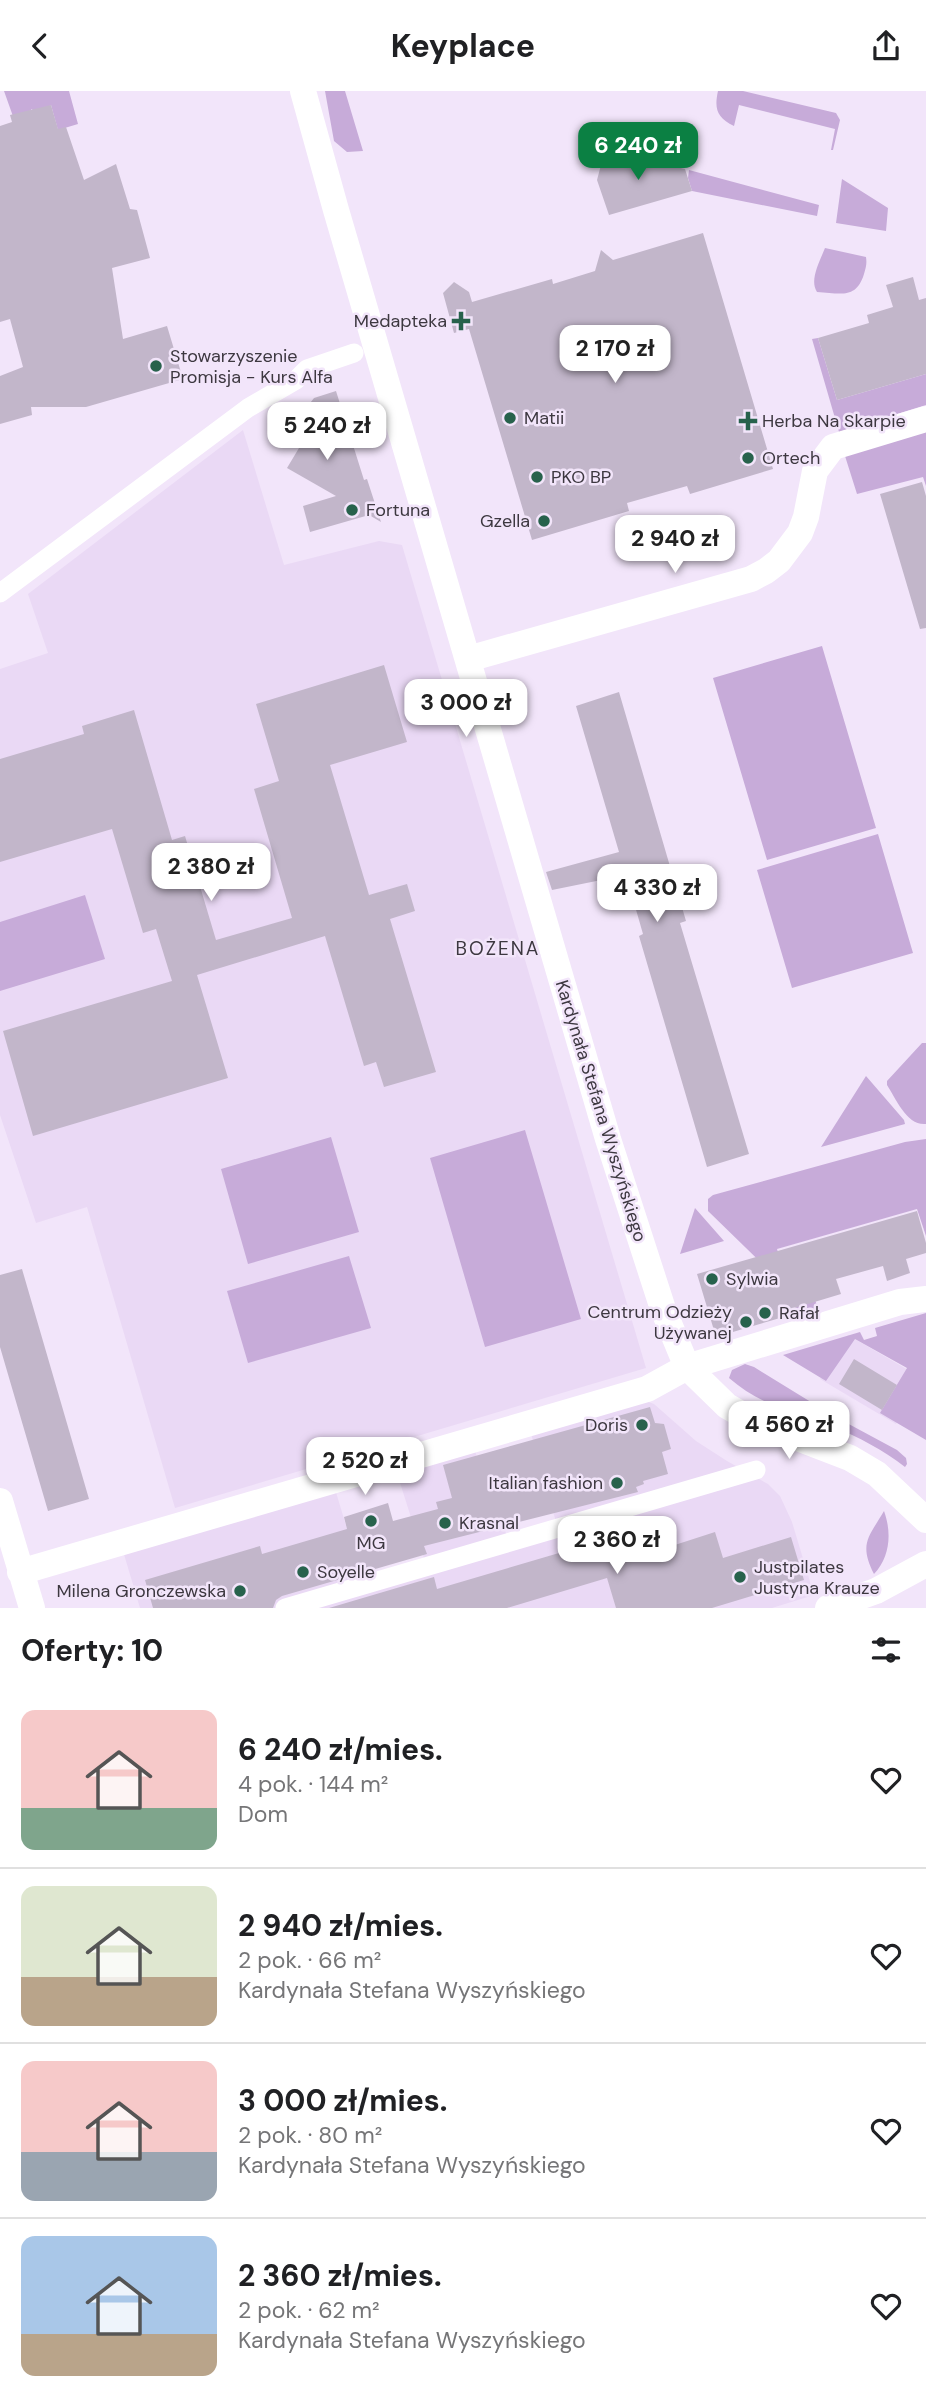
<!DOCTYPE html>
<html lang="pl">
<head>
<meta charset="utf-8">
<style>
  :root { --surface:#fff; --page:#f6f6f6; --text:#202124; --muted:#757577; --line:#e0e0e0; --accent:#0b8043 }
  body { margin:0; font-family:"DM Sans",sans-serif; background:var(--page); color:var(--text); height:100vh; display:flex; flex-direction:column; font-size:26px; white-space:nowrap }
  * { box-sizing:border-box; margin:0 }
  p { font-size:23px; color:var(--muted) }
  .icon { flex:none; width:38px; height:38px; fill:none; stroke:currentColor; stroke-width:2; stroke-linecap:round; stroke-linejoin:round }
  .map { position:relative; height:1517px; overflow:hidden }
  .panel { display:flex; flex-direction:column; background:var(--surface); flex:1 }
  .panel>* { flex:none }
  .price { position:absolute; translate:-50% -60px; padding:0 16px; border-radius:14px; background:#fff; color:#222; font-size:23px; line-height:46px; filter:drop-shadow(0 2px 4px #0008) }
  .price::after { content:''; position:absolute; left:50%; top:42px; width:21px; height:16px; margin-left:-10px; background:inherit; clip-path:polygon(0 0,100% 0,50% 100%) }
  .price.current { background:var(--accent); color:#fff }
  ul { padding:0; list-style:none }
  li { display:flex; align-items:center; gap:21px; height:175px; padding:0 21px }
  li+li { border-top:2px solid var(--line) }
  li span { display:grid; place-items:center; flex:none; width:196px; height:140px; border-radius:14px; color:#555 }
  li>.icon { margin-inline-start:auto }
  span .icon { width:84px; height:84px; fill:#fffc; stroke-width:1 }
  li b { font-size:30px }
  h2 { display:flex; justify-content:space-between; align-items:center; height:84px; padding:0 21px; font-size:30px }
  header { display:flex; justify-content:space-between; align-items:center; height:91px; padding:0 21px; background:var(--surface); font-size:32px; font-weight:700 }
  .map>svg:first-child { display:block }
  .built { fill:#ead9f5 }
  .green { fill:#c7abd9 }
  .building { fill:#c2b6ca }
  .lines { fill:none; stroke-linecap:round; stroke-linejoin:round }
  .pedestrian { stroke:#fff; stroke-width:19 }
  .minor { stroke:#fff; stroke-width:26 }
  .poi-dot { fill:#27624c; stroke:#f2e5fa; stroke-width:2.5 }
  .labels { text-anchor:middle; stroke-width:5; stroke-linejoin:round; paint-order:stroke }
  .poi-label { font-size:18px; fill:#3d3840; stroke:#f2e5fa; text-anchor:start }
  .street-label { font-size:18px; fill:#3d3840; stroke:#f2e5fa }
  .neighbourhood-label { font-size:19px; letter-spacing:2px; fill:#3d3840; stroke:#f2e5fa }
</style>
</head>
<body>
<header><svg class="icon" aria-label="back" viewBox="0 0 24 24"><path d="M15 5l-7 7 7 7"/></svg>Keyplace<svg class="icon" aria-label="share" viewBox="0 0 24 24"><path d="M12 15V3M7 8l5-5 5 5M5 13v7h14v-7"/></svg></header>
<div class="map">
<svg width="926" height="1517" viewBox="0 0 926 1517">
  <rect width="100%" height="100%" fill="#f2e5fa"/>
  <path class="built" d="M 243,339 L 284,474 L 379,450 L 402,454 L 646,1277 L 175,1417 L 87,1116 L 36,1132 L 0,1024 L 0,578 L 48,562 L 28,503 Z
    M 848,1244 L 922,1287 L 896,1333 L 820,1288 Z
    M 638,1307 L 654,1313 L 696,1350 L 727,1370 L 768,1393 L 780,1405 L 792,1431 L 814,1504 L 772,1517 L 140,1517 L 123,1460 L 335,1398 L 351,1451 L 371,1466 L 378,1492 L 427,1477 L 396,1379 L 474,1355 L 488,1412 L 501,1425 L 509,1453 L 558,1438 L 530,1339 Z"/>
  <path class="green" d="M 4,0 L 69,0 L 78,33 L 58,39 L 51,14 L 35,25 L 32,18 L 15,31 Z
    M 325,0 L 345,0 L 363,60 L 347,61 L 334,50 Z
    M 718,0 L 743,0 L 836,22 L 840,29 L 833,59 L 831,59 L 835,38 L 739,14 L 734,35 C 717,27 714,18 718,0 Z
    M 689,79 L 819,114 L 817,125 L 692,100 L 688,87 Z
    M 842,88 L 888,117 L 886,140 L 836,132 Z
    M 825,157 L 866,166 C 867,173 866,176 864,183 C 856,209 840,202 817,201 C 809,189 820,170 825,157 Z
    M 818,247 L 837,309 L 926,283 L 926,314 L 839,341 L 812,248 Z
    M 926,338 L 926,395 L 923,386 L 857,403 L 845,365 Z
    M 822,555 L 876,737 L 767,769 L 713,587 Z
    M 878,743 L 913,862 L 792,897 L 757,779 Z
    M 85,804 L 105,868 L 0,900 L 0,831 Z
    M 922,952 L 926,952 L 926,1033 C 907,1035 896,1008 887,994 L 887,990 Z
    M 866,985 L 904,1029 L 905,1033 L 821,1056 Z
    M 525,1039 L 581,1228 L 485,1256 L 430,1067 Z
    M 331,1046 L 359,1141 L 248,1173 L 221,1078 Z
    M 926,1048 L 926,1145 L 917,1118 L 777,1158 L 791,1203 L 812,1198 L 817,1215 L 816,1226 L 796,1233 L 793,1216 L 783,1193 L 708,1120 L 708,1108 L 713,1104 L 905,1051 Z
    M 695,1117 L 724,1150 L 680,1163 Z
    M 349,1165 L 371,1237 L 248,1272 L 227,1200 Z
    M 926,1222 L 926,1349 L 880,1322 L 907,1277 L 855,1248 L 826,1290 L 783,1264 L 860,1241 L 864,1249 L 877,1245 L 875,1237 Z
    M 745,1273 L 754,1276 L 832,1324 L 897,1359 L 906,1367 L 907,1373 L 905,1376 C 883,1359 859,1346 833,1336 C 795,1322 760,1314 729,1287 L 732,1279 Z
    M 884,1420 C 892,1442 890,1466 874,1483 C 859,1453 868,1447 884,1420 Z"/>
  <path class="building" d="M 51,14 L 58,38 L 66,36 L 84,89 L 116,73 L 130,118 L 137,119 L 150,167 L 112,177 L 123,248 L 167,235 L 183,288 L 86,316 L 31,316 L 32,324 L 0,333 L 0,285 L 23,276 L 10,228 L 0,231 L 0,35 L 12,31 L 10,24 Z
    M 605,59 L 685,78 L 692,100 L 609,124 L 597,89 Z
    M 703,142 L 773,378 L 690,403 L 687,395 L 627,412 L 629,420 L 532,449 L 469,238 L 454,242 L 443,202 L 454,191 L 469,201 L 472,211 L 552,188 L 553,193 L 595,180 L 601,159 L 613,169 Z
    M 913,186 L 919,209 L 926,207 L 926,283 L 837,309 L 818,247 L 869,232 L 867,224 L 893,216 L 886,194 Z
    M 336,300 L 364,389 L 367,388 L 381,431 L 369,424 L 310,441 L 303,415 L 336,405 L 287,377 L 299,357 L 278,346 L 273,326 L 304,320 L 314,307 Z
    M 922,391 L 926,405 L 926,537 L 920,538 L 880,403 Z
    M 384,574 L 407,651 L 330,674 L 369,804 L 407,793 L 415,820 L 390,828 L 436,981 L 384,996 L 376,971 L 364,975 L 325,845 L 197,884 L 228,987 L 33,1045 L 3,940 L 172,890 L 156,838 L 143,842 L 112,738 L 0,771 L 0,668 L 84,643 L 82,635 L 134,619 L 172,749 L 185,745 L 216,849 L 292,827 L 254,698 L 279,690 L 256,613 Z
    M 619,601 L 686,830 L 680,832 L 749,1063 L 707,1076 L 639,845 L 643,843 L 626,784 L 552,799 L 546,781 L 619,761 L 576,615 Z
    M 917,1120 L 926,1152 L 926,1162 L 906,1168 L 910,1182 L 887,1190 L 883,1175 L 836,1188 L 841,1203 L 778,1222 L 780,1227 L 716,1246 L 697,1183 Z
    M 22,1178 L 89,1408 L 48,1420 L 0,1256 L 0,1184 Z
    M 854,1268 L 897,1294 L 882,1319 L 839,1293 Z
    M 650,1316 L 655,1332 L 664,1333 L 671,1358 L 662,1361 L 668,1383 L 643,1390 L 644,1393 L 636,1396 L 638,1401 L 424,1455 L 427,1463 L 282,1505 L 276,1509 L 273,1517 L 153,1517 L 145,1489 L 260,1455 L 262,1463 L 347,1438 L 344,1426 L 388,1412 L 393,1430 L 438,1418 L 436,1411 L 452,1407 L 443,1374 Z
    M 628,1429 L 640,1440 L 647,1463 L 715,1441 L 723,1467 L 791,1446 L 804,1489 L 787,1494 L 786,1499 L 768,1504 L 765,1501 L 712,1517 L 616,1517 L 607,1487 L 507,1517 L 329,1517 L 434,1486 L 437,1498 L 610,1447 L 607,1436 Z"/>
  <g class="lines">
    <path class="pedestrian" d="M 0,502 L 248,317 L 296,289 L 307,278 L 354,262
      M 285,1517 L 756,1379"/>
    <path class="minor" d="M 303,0 L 336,119 L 608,1048 L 663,1218 L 687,1276 L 727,1315 L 753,1330 L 850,1367 L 877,1383 L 926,1429
      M 468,568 L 751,488 L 766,480 L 779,470 L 800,442 L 806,426 L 815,380 L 833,356 L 926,328
      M 0,1410 L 32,1517
      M 20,1481 L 647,1298 L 687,1276 L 900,1211 L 926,1208
      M 828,1517 L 876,1500 L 926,1473"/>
  </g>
  <g class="poi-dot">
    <path d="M457.5 219.5h7v7h7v7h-7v7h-7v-7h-7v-7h7z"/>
    <circle cx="156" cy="275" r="7"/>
    <circle cx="510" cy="327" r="7"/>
    <path d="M744.5 319.5h7v7h7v7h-7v7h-7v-7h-7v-7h7z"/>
    <circle cx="748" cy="367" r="7"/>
    <circle cx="537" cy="386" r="7"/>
    <circle cx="352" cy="419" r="7"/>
    <circle cx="544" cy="430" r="7"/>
    <circle cx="712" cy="1188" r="7"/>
    <circle cx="765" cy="1222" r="7"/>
    <circle cx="746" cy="1231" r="7"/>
    <circle cx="642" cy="1334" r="7"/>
    <circle cx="617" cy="1392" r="7"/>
    <circle cx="371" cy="1430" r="7"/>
    <circle cx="445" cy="1432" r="7"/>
    <circle cx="303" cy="1481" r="7"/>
    <circle cx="740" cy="1486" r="7"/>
    <circle cx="240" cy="1500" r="7"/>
  </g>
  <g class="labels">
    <g class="poi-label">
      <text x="447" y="236" text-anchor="end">Medapteka</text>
      <text x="170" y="271">Stowarzyszenie<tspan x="170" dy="21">Promisja - Kurs Alfa</tspan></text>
      <text x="524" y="333">Matii</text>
      <text x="762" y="336">Herba Na Skarpie</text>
      <text x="762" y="373">Ortech</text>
      <text x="551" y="392">PKO BP</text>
      <text x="366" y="425">Fortuna</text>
      <text x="530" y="436" text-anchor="end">Gzella</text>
      <text x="726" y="1194">Sylwia</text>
      <text x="732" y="1227" text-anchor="end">Centrum Odzieży<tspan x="732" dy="21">Używanej</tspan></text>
      <text x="779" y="1228">Rafał</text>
      <text x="628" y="1340" text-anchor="end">Doris</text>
      <text x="603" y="1398" text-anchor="end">Italian fashion</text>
      <text x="459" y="1438">Krasnal</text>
      <text x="371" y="1458" text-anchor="middle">MG</text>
      <text x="754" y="1482">Justpilates<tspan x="754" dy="21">Justyna Krauze</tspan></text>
      <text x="317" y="1487">Soyelle</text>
      <text x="226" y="1506" text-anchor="end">Milena Gronczewska</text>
    </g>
    <g class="street-label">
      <text transform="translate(601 1020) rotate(73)" y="6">Kardynała Stefana Wyszyńskiego</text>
    </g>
    <g class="neighbourhood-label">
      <text x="498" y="864">BOŻENA</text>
    </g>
  </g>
</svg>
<b class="price current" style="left:638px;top:91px">6 240 zł</b>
<b class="price" style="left:615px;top:294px">2 170 zł</b>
<b class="price" style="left:327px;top:371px">5 240 zł</b>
<b class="price" style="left:675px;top:484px">2 940 zł</b>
<b class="price" style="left:466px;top:648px">3 000 zł</b>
<b class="price" style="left:211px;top:812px">2 380 zł</b>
<b class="price" style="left:657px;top:833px">4 330 zł</b>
<b class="price" style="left:789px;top:1370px">4 560 zł</b>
<b class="price" style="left:365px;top:1406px">2 520 zł</b>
<b class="price" style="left:617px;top:1485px">2 360 zł</b>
</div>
<section class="panel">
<h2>Oferty: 10<svg class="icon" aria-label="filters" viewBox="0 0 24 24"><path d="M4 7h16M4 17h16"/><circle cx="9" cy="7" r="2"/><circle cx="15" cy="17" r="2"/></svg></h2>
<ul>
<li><span style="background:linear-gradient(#f6c9c9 70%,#7fa58c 0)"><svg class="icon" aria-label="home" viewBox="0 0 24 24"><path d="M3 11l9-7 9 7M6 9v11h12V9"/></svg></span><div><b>6 240 zł/mies.</b><p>4 pok. · 144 m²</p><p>Dom</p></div><svg class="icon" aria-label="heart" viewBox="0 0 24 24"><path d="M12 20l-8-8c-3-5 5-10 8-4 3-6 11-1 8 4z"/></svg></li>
<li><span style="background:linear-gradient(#dfe7d0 65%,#b9a48a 0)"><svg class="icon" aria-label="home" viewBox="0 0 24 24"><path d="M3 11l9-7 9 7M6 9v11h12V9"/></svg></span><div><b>2 940 zł/mies.</b><p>2 pok. · 66 m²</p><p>Kardynała Stefana Wyszyńskiego</p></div><svg class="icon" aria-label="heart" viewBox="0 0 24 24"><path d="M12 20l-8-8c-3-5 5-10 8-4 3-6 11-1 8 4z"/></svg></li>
<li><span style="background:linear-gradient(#f6c9c9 65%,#9aa5b1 0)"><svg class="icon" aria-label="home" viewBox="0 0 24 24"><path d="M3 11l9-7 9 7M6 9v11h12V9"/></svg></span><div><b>3 000 zł/mies.</b><p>2 pok. · 80 m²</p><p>Kardynała Stefana Wyszyńskiego</p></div><svg class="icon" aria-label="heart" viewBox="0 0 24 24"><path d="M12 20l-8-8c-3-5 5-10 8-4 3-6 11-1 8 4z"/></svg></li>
<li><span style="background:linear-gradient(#a9c7e8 70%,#b9a48a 0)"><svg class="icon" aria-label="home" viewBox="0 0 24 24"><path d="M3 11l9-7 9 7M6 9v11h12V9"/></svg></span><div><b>2 360 zł/mies.</b><p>2 pok. · 62 m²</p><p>Kardynała Stefana Wyszyńskiego</p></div><svg class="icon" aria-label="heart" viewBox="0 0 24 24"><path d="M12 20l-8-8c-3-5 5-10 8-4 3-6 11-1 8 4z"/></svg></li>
</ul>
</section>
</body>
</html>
